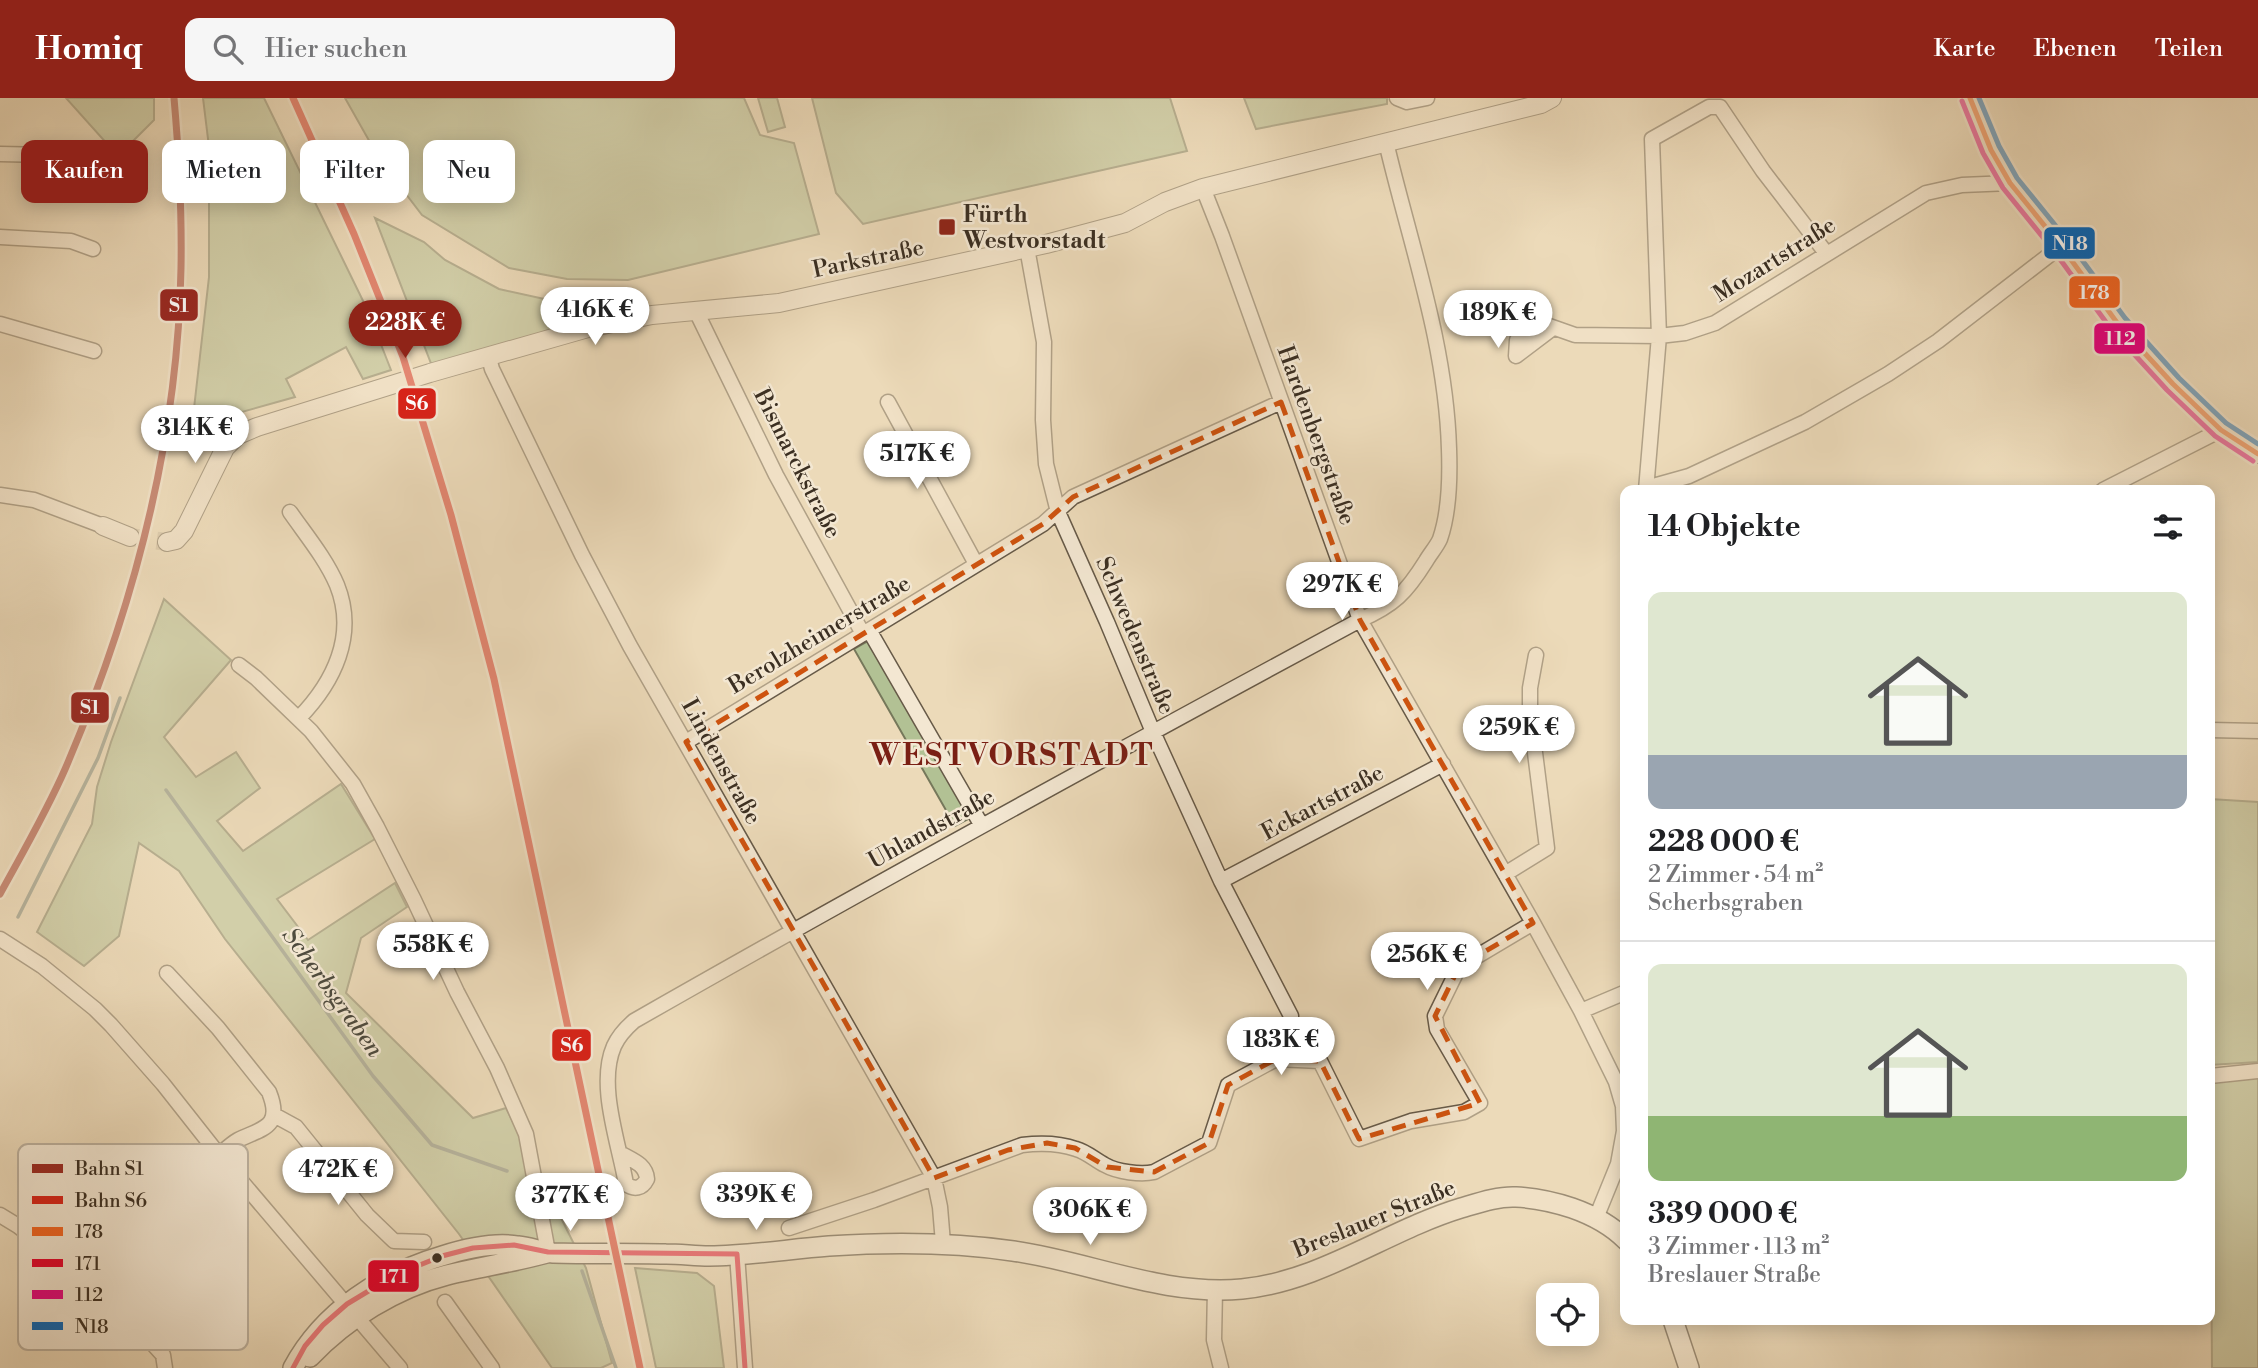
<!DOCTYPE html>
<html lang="de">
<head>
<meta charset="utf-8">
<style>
  :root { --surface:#fff; --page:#f6f6f6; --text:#202124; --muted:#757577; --line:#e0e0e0; --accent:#8f2418 }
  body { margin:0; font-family:"Libre Bodoni",serif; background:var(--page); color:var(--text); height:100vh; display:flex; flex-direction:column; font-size:26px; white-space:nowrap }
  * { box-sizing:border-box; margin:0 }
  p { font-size:23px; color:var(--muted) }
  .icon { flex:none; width:38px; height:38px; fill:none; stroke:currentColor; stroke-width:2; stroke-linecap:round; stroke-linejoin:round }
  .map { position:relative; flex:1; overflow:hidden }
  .side { position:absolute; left:1620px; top:387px; width:595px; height:840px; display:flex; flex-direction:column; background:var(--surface); border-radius:14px; box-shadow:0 4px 18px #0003 }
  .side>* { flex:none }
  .guide { position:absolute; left:21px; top:42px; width:665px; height:63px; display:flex; gap:14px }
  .buttons { position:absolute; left:1536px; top:1185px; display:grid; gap:14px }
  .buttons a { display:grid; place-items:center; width:63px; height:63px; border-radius:14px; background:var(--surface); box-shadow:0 4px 18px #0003; font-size:35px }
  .price { position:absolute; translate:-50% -60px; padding:0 16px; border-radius:24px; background:#fff; color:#222; font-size:23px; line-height:46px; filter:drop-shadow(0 2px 4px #0008) }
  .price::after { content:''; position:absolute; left:50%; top:42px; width:21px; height:16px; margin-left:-10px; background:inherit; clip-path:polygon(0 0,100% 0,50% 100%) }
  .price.active { background:var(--accent); color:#fff }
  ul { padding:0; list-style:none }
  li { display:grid; align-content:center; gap:14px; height:371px; padding:0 28px }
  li+li { border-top:2px solid var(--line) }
  li span { display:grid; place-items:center; height:217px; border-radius:14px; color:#555 }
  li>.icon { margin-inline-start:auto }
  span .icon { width:126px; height:126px; fill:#fffc; stroke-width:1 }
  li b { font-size:30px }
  h2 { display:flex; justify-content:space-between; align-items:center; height:84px; padding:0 28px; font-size:30px }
  .tag { padding:0 24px; border-radius:14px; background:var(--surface); box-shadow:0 4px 18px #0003; font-size:24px; line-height:63px }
  .tag.active { background:var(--accent); color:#fff }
  header { display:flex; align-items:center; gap:42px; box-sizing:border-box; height:98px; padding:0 35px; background:var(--accent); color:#fff }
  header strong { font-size:33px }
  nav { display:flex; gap:38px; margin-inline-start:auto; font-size:24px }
  .search { width:490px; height:63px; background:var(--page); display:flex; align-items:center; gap:18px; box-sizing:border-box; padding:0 24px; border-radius:14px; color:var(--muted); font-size:26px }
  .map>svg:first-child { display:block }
  .green { fill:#b2c194; stroke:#76785b; stroke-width:2 }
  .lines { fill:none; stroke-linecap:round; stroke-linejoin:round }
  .stream { stroke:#738277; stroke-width:3.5 }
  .tertiary-tunnel { stroke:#c9b89b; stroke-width:18; stroke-dasharray:18 9; stroke-linecap:butt }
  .minor-casing { stroke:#675a48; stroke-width:17 }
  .tertiary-casing { stroke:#675a48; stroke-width:20 }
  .secondary-casing { stroke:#3b2f22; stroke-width:22 }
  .minor { stroke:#f3e7d2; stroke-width:14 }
  .tertiary { stroke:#f3e7d2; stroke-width:18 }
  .secondary { stroke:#f3e7d2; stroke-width:19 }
  .bus-1-casing { stroke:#f3e7d2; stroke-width:10 }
  .bus-2-casing { stroke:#f3e7d2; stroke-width:10 }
  .bus-3-casing { stroke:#f3e7d2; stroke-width:10 }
  .bus-4-casing { stroke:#f3e7d2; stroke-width:10 }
  .bus-1 { stroke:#f26522; stroke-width:5 }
  .bus-2 { stroke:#e4002b; stroke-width:5 }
  .bus-3 { stroke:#e5007d; stroke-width:5 }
  .bus-4 { stroke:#0065bd; stroke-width:5 }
  .rail-1-casing { stroke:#f3e7d2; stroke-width:12 }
  .rail-2-casing { stroke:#f3e7d2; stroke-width:12 }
  .rail-1 { stroke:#9a2a23; stroke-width:7 }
  .rail-2 { stroke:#d72319; stroke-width:7 }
  .marked { fill:none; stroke:#ce530f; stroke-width:5; stroke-dasharray:14 9; stroke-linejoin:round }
  .poi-dot { fill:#8f2418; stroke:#f3e7d2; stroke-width:2.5 }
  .bus-dot { fill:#3b2f22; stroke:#f3e7d2; stroke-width:2.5 }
  .labels { text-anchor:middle; stroke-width:5; stroke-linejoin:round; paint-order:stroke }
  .poi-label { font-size:23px; font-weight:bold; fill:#3b2f22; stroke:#f3e7d2; text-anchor:start }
  .street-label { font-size:23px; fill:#3b2f22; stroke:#f3e7d2 }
  .water-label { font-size:24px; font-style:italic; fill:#4e4b3e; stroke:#f3e7d2 }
  .district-label { font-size:30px; font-weight:bold; letter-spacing:2px; fill:#7a1f14; stroke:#f3e7d2 }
  .key { fill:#f3e7d2; stroke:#bcb09d; stroke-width:2 }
  .key-label { font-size:19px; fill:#3b2f22 }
  .line-badge { stroke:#f3e7d2; stroke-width:2.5 }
  .badge-label { font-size:19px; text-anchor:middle; font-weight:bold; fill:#fff }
</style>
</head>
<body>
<header>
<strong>Homiq</strong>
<div class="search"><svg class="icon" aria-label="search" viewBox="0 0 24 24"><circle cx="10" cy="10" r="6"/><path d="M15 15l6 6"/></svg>Hier suchen</div>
<nav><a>Karte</a><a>Ebenen</a><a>Teilen</a></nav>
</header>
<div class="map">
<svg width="2258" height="1270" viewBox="0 0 2258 1270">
  <rect width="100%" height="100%" fill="#ecdab9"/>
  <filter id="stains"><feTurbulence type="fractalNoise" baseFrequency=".00286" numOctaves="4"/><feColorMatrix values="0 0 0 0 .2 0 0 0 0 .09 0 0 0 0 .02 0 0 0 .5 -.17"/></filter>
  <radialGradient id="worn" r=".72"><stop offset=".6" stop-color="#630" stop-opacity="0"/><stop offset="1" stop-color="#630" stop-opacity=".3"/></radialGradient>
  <path class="green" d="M 66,0 L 154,0 L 154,22 L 118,58 Z
    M 203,0 L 264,0 L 367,211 L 391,272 L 363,281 L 346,249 L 286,281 L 295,299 L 192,328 L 209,179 L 209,49 Z
    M 345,0 L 744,0 L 760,37 L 794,45 L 819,136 L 628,182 L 567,181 L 509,170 L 422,117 L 380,62 Z
    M 758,0 L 777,0 L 785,29 L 768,34 Z
    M 812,0 L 1170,0 L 1187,53 L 863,126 L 836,95 Z
    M 1244,0 L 1387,0 L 1387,6 L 1256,31 Z
    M 375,120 L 424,144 L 445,162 L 499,191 L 608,215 L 432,268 Z
    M 164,501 L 231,562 L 164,639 L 196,679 L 236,654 L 260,690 L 217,723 L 243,753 L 341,686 L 375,741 L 277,801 L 308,842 L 395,785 L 407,809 L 361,840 L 346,895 L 473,1020 L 506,1010 L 586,1170 L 612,1265 L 601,1270 L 552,1270 L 459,1136 L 225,841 L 179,773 L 139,745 L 119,838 L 84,868 L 37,834 L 92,726 L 97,689 L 111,644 Z
    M 870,542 L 970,720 L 955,728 L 854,551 Z
    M 2210,701 L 2258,704 L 2258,964 L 2210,967 Z
    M 2258,973 L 2258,1270 L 2212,1270 L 2210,975 Z
    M 635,1170 L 697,1175 L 714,1188 L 724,1270 L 656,1270 Z"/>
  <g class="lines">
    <path class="stream" d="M 166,692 L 373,978 L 432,1047 L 507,1073
      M 18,819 L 98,660 L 120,600
      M 582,1173 L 616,1270"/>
    <path class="tertiary-tunnel" d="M 130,439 L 167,444"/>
    <g class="minor-casing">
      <path id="minor" d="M 1397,0 L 1407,4 L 1427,0
        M 0,56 L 95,58
        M 1203,90 L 1222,138 L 1360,522 L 1533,825 L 1581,913 L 1616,984 L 1623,1008 L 1624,1033 L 1618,1066 L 1596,1120
        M 0,139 L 71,143 L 93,151
        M 1027,150 L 1044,244 L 1043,322 L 1046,366 L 1058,414 L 1107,524 L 1153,634 L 1221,783 L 1291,918
        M 696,213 L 776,377 L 863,536
        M 0,226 L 94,253
        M 1553,230 L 1516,258 L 1517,242 L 1538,224 L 1575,237 L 1659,238 L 1685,235 L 1715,225 L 1926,95 L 1962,87 L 2010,85
        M 489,260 L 492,271 L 582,457 L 630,548 L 934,1080 L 940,1109 L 943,1145
        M 888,304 L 976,466
        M 1646,390 L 1689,378 L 1805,324 L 1888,276 L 1938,243 L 2061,148
        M 1646,392 L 1659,238 L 1652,41 L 1709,9 L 1720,9 L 1763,73 L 1826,155
        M 2103,392 L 2221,332
        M 0,397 L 34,402 L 103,428
        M 290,414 C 306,437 326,461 337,487 C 357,537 334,584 299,620
        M 869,532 L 982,728
        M 239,567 L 256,580 L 311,633 L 353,686 L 377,729 L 414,802 L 457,894 L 497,970 L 526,1036 L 548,1154
        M 2210,632 L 2258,633
        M 686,644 L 1043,426 L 1073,399 L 1281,304
        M 1505,776 L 1547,750 L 1530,615 L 1530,590 L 1536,557
        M 1221,783 L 1443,666
        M 0,841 L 42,868 L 95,911 L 111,927 L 163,986 L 219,1057 L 400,1270
        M 167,875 L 218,930 L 269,994 C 283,1029 263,1030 238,1042 C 231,1046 225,1052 219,1057
        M 1581,913 L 1626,894
        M 2210,978 L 2258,973
        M 274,1017 L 296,1029 L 367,1117 L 394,1143 L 424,1144
        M 620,1055 C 632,1062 646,1066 647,1081 C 642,1091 634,1092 626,1086 C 619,1045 597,987 614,948 C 619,937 626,930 634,923 C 874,786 1117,653 1360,522 C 1394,507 1406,495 1426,463 C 1430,456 1437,448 1440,441 C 1449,415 1450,378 1449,351 C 1446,245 1410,146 1386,44
        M 0,1117 L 18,1128 L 76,1173 L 135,1226 L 163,1257 L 165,1270
        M 789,1130 L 874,1102 L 1022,1047 C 1040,1045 1059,1045 1076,1051 C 1087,1054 1095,1062 1105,1067 C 1117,1074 1141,1077 1154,1074 L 1209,1045 L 1228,987 L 1276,961 L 1320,963 L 1359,1041 L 1411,1023 L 1464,1014 L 1480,1005 L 1437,931 L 1435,918 L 1459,869 L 1533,825
        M 737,1156 L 745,1270
        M 1215,1191 L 1214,1242 L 1221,1270
        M 445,1204 L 492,1270"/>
    </g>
    <g class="tertiary-casing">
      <path id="tertiary" d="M 1970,0 L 1991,52 L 2010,85 L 2061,148 L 2118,226 L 2173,286 L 2221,332 L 2258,356
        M 103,428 L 130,439
        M 167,444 L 176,442 L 184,433 L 225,350 L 238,337 L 257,329 L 430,275 L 588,230 L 652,217 L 779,205 L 1046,146 L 1125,125 L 1165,104 L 1203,90 L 1541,6 L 1552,0"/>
    </g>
    <g class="secondary-casing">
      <path id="secondary" d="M 1673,1222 L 1689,1270
        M 310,1259 C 346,1221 396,1190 447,1177 C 480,1169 514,1164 547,1155
        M 293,1270 C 323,1214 381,1176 442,1158 C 464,1151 495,1144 518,1148 C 530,1149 541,1154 553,1155 C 591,1156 629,1155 666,1156 C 681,1156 695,1158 709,1158 C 749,1158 789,1151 829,1148 C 890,1144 952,1144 1013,1153 C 1091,1164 1162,1198 1242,1191 C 1322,1183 1386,1133 1461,1110 C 1478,1105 1498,1098 1516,1099 C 1535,1100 1554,1104 1572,1110 C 1592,1117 1611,1127 1626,1142"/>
    </g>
    <use href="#minor" class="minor"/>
    <use href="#tertiary" class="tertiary"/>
    <use href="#secondary" class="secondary"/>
    <g class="bus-1-casing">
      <path id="bus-1" d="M 1970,0 L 1991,52 L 2010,85 L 2061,148 L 2118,226 L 2173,286 L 2221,332 L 2258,356"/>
    </g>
    <g class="bus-2-casing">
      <path id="bus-2" d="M 737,1156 L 745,1270
        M 293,1270 L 305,1248 L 323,1227 L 347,1206 L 395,1177 L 442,1158 L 473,1150 L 514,1147 L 548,1154 L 737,1156"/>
    </g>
    <g class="bus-3-casing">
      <path id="bus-3" d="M 1962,3 L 1983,55 L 2003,90 L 2054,153 L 2111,231 L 2167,292 L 2215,338 L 2253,363"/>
    </g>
    <g class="bus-4-casing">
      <path id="bus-4" d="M 1979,0 L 1999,48 L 2017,80 L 2068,143 L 2125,220 L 2179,280 L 2226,325 L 2258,346"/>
    </g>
    <use href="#bus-1" class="bus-1"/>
    <use href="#bus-2" class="bus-2"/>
    <use href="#bus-3" class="bus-3"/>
    <use href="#bus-4" class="bus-4"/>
    <g class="rail-1-casing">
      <path id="rail-1" d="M 0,796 C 23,754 47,713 66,669 C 133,512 178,341 181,170 C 182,113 179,57 174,0"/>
    </g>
    <g class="rail-2-casing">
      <path id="rail-2" d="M 293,0 L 354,136 L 403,259 L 451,417 L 494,581 L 640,1270"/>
    </g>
    <use href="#rail-1" class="rail-1"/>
    <use href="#rail-2" class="rail-2"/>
  </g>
  <path d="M0 0H2258V1270H0ZM 1281,304 L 1360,522 L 1533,825 L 1459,869 L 1435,918 L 1480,1005 L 1359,1041 L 1320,963 L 1276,961 L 1228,987 L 1209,1045 L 1154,1074 L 1107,1069 L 1075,1050 L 1047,1045 L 1008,1052 L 934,1080 L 686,644 L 1043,426 L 1073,399 Z" fill="#ecdab9" fill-opacity=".55" fill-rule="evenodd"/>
  <path class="marked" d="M 1281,304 L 1360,522 L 1533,825 L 1459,869 L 1435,918 L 1480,1005 L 1359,1041 L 1320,963 L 1276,961 L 1228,987 L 1209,1045 L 1154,1074 L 1107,1069 L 1075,1050 L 1047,1045 L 1008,1052 L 934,1080 L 686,644 L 1043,426 L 1073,399 Z"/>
  <rect class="poi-dot" x="938" y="120" width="18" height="18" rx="3.5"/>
  <circle class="bus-dot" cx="437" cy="1160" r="6"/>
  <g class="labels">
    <g class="poi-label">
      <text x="963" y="124">Fürth<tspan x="963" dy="26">Westvorstadt</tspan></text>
    </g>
    <g class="street-label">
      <text transform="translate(868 160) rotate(-12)" y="8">Parkstraße</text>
      <text transform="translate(1774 161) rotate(-32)" y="8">Mozartstraße</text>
      <text transform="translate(1317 337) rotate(70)" y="8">Hardenbergstraße</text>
      <text transform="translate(798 365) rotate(63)" y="8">Bismarckstraße</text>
      <text transform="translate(819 536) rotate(-31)" y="8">Berolzheimerstraße</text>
      <text transform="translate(1136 537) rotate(67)" y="8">Schwedenstraße</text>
      <text transform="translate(722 663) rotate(61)" y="8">Lindenstraße</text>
      <text transform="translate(1322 704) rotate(-28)" y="8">Eckartstraße</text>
      <text transform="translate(931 730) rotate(-29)" y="8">Uhlandstraße</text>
      <text transform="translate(1374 1120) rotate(-22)" y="8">Breslauer Straße</text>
    </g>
    <g class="water-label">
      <text transform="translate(333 894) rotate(54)" y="8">Scherbsgraben</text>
    </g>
    <g class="district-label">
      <text x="1012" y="667">WESTVORSTADT</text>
    </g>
  </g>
  <rect x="18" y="1046" width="230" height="206" rx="10" class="key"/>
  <rect x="32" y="1066" width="31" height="9" fill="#9a2a23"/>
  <rect x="32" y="1098" width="31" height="8" fill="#d72319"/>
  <rect x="32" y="1129" width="31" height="9" fill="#f26522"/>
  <rect x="32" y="1161" width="31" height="8" fill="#e4002b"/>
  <rect x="32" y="1192" width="31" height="9" fill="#e5007d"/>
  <rect x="32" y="1224" width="31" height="8" fill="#0065bd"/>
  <g class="key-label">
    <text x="75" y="1077">Bahn S1</text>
    <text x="75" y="1109">Bahn S6</text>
    <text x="75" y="1140">178</text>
    <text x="75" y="1172">171</text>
    <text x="75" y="1203">112</text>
    <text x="75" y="1235">N18</text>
  </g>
  <g class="line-badge">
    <rect x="2043" y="128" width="53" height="34" rx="7" fill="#0065bd"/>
    <rect x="2068" y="177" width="53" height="34" rx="7" fill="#f26522"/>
    <rect x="159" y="190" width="40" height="34" rx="7" fill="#9a2a23"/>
    <rect x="2093" y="224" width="53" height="33" rx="7" fill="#e5007d"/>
    <rect x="397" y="289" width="40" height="33" rx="7" fill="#d72319"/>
    <rect x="70" y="593" width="40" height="33" rx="7" fill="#9a2a23"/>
    <rect x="551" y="930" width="41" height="34" rx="7" fill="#d72319"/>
    <rect x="367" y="1161" width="53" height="34" rx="7" fill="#e4002b"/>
  </g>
  <g class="badge-label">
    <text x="2070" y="152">N18</text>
    <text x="2094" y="201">178</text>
    <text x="179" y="214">S1</text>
    <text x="2120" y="247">112</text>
    <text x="417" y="312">S6</text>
    <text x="90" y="616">S1</text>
    <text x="572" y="954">S6</text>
    <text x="394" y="1185">171</text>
  </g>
  <rect width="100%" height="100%" filter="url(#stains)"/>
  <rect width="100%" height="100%" fill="url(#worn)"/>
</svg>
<div class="buttons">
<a><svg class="icon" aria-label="locate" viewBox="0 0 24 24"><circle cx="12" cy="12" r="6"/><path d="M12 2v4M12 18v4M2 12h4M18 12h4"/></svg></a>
</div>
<b class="price" style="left:595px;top:249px">416K €</b>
<b class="price" style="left:1498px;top:252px">189K €</b>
<b class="price active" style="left:405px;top:262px">228K €</b>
<b class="price" style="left:195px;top:367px">314K €</b>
<b class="price" style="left:917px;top:393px">517K €</b>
<b class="price" style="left:1342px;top:524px">297K €</b>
<b class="price" style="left:1519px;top:667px">259K €</b>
<b class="price" style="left:433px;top:884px">558K €</b>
<b class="price" style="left:1427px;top:894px">256K €</b>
<b class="price" style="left:1281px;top:979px">183K €</b>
<b class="price" style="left:338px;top:1109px">472K €</b>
<b class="price" style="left:756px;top:1134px">339K €</b>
<b class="price" style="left:570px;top:1135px">377K €</b>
<b class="price" style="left:1090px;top:1149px">306K €</b>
<div class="guide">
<a class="tag active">Kaufen</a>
<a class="tag">Mieten</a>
<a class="tag">Filter</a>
<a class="tag">Neu</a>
</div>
<section class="side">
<h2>14 Objekte<svg class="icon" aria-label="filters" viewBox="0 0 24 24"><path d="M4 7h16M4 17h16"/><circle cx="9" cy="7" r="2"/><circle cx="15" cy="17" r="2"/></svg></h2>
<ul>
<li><span style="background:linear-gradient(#dfe7d0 75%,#9aa5b1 0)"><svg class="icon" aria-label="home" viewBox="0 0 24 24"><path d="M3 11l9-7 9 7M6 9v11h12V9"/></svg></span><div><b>228 000 €</b><p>2 Zimmer · 54 m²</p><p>Scherbsgraben</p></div></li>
<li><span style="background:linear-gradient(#dfe7d0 70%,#8fb573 0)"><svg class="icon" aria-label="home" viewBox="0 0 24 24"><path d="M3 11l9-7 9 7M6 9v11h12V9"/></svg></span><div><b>339 000 €</b><p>3 Zimmer · 113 m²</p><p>Breslauer Straße</p></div></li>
</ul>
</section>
</div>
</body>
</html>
